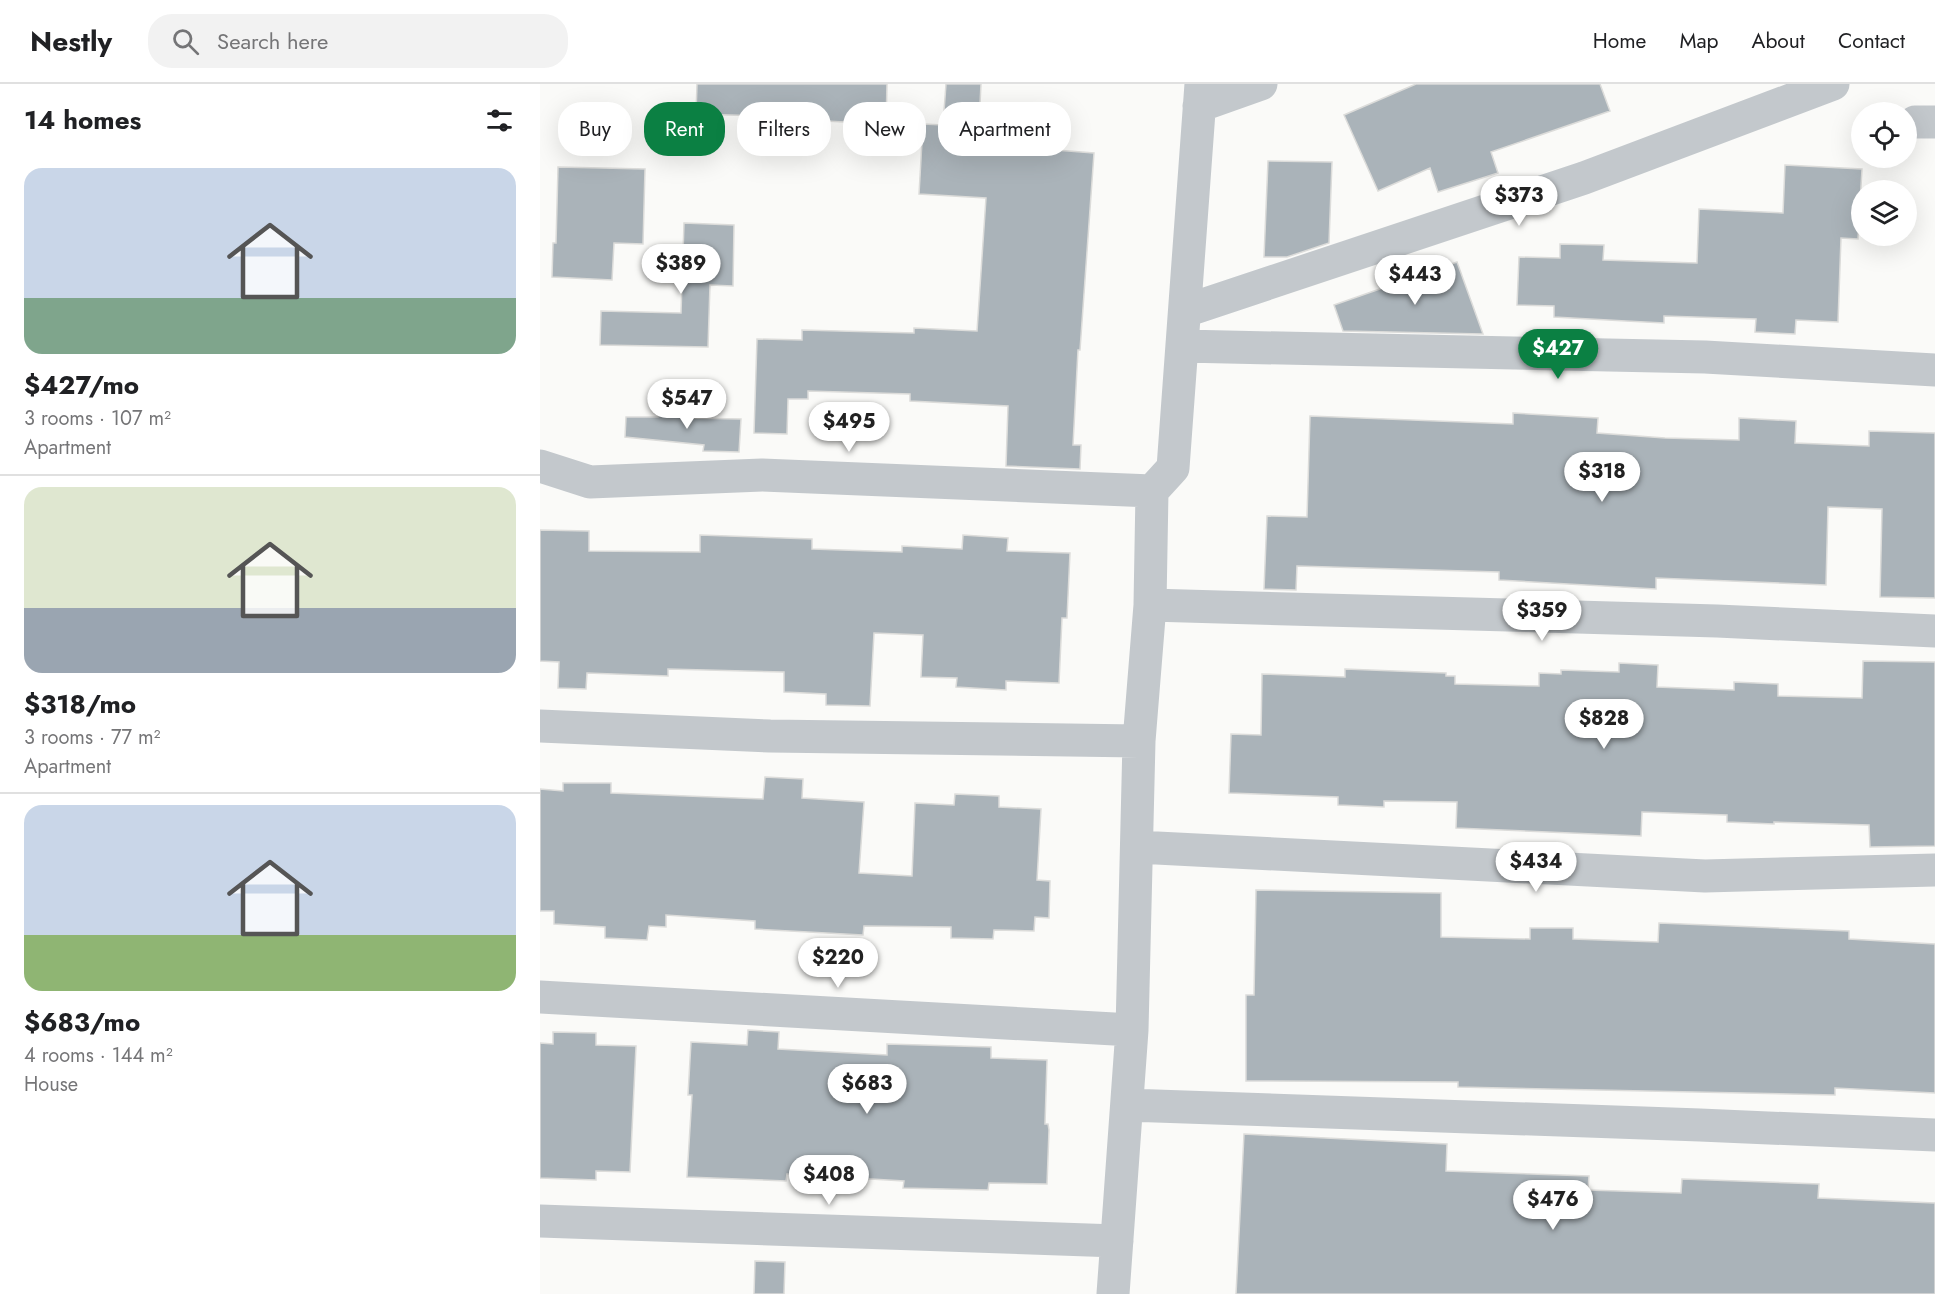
<!DOCTYPE html>
<html lang="en">
<head>
<meta charset="utf-8">
<style>
  :root { --surface:#fff; --page:#f2f2f2; --text:#202124; --muted:#757577; --line:#e0e0e0; --accent:#0b8043 }
  body { margin:0; font-family:Jost,sans-serif; background:var(--page); color:var(--text); height:100vh; display:flex; flex-direction:column; font-size:22px; white-space:nowrap }
  * { box-sizing:border-box; margin:0 }
  p { font-size:20px; color:var(--muted) }
  .icon { flex:none; width:33px; height:33px; fill:none; stroke:currentColor; stroke-width:2; stroke-linecap:round; stroke-linejoin:round }
  .map { position:relative; flex:1; overflow:hidden }
  .details { display:flex; flex-direction:column; background:var(--surface); width:540px }
  .details>* { flex:none }
  .top-card { position:absolute; left:18px; top:18px; width:570px; height:54px; display:flex; gap:12px }
  .buttons { position:absolute; left:1311px; top:18px; display:grid; gap:12px }
  .buttons a { display:grid; place-items:center; width:66px; height:66px; border-radius:50%; background:var(--surface); box-shadow:0 6px 24px #0002; font-size:30px }
  .price { position:absolute; translate:-50% -51px; padding:0 14px; border-radius:21px; background:#fff; color:#222; font-size:20px; line-height:39px; filter:drop-shadow(0 2px 3px #0008) }
  .price::after { content:''; position:absolute; left:50%; top:36px; width:18px; height:14px; margin-left:-9px; background:inherit; clip-path:polygon(0 0,100% 0,50% 100%) }
  .price.selected { background:var(--accent); color:#fff }
  ul { padding:0; list-style:none }
  li { display:grid; align-content:center; gap:12px; height:318px; padding:0 24px }
  li+li { border-top:2px solid var(--line) }
  li span { display:grid; place-items:center; height:186px; border-radius:18px; color:#555 }
  li>.icon { margin-inline-start:auto }
  span .icon { width:108px; height:108px; fill:#fffc; stroke-width:1 }
  li b { font-size:26px }
  h2 { display:flex; justify-content:space-between; align-items:center; height:72px; padding:0 24px; font-size:26px }
  .chip { padding:0 21px; border-radius:24px; background:var(--surface); box-shadow:0 6px 24px #0002; font-size:21px; line-height:54px }
  .chip.selected { background:var(--accent); color:#fff }
  header { display:flex; align-items:center; gap:36px; box-sizing:border-box; height:84px; padding:0 30px; background:var(--surface); border-bottom:2px solid var(--line) }
  header strong { font-size:28px }
  nav { display:flex; gap:33px; margin-inline-start:auto; font-size:21px }
  .search { width:420px; height:54px; background:var(--page); display:flex; align-items:center; gap:15px; box-sizing:border-box; padding:0 21px; border-radius:24px; color:var(--muted); font-size:22px }
  main { display:flex; flex:1; min-height:0 }
  .map>svg:first-child { display:block }
  .building { fill:#aab3b9; stroke:#dcdcda; stroke-width:1.5 }
  .lines { fill:none; stroke-linecap:round; stroke-linejoin:round }
  .street { stroke:#c3c8cc; stroke-width:33 }
</style>
</head>
<body>
<header>
<strong>Nestly</strong>
<div class="search"><svg class="icon" aria-label="search" viewBox="0 0 24 24"><circle cx="10" cy="10" r="6"/><path d="M15 15l6 6"/></svg>Search here</div>
<nav><a>Home</a><a>Map</a><a>About</a><a>Contact</a></nav>
</header>
<main>
<section class="details">
<h2>14 homes<svg class="icon" aria-label="filters" viewBox="0 0 24 24"><path d="M4 7h16M4 17h16"/><circle cx="9" cy="7" r="2"/><circle cx="15" cy="17" r="2"/></svg></h2>
<ul>
<li><span style="background:linear-gradient(#c9d6e8 70%,#7fa58c 0)"><svg class="icon" aria-label="home" viewBox="0 0 24 24"><path d="M3 11l9-7 9 7M6 9v11h12V9"/></svg></span><div><b>$427/mo</b><p>3 rooms · 107 m²</p><p>Apartment</p></div></li>
<li><span style="background:linear-gradient(#dfe7d0 65%,#9aa5b1 0)"><svg class="icon" aria-label="home" viewBox="0 0 24 24"><path d="M3 11l9-7 9 7M6 9v11h12V9"/></svg></span><div><b>$318/mo</b><p>3 rooms · 77 m²</p><p>Apartment</p></div></li>
<li><span style="background:linear-gradient(#c9d6e8 70%,#8fb573 0)"><svg class="icon" aria-label="home" viewBox="0 0 24 24"><path d="M3 11l9-7 9 7M6 9v11h12V9"/></svg></span><div><b>$683/mo</b><p>4 rooms · 144 m²</p><p>House</p></div></li>
</ul>
</section>
<div class="map">
<svg width="1395" height="1210" viewBox="0 0 1395 1210">
  <rect width="100%" height="100%" fill="#fafaf8"/>
  <path class="building" d="M 157,0 L 347,0 L 346,40 L 285,37 L 285,34 L 156,30 Z
    M 406,0 L 441,0 L 438,60 L 554,69 L 540,266 L 538,266 L 533,361 L 541,361 L 540,385 L 466,382 L 468,322 L 370,317 L 370,310 L 268,307 L 268,315 L 248,315 L 247,350 L 214,349 L 217,255 L 262,256 L 262,246 L 374,249 L 374,244 L 437,247 L 446,114 L 379,110 L 383,40 L 403,41 Z
    M 876,0 L 1060,0 L 1070,27 L 951,68 L 958,89 L 898,108 L 890,84 L 838,107 L 804,31 Z
    M 728,77 L 792,78 L 789,159 L 747,173 L 724,173 Z
    M 1245,81 L 1322,85 L 1318,155 L 1301,154 L 1298,238 L 1256,236 L 1255,250 L 1215,248 L 1216,235 L 1124,232 L 1124,239 L 1086,237 L 1014,233 L 1014,222 L 977,221 L 979,173 L 1020,174 L 1020,160 L 1064,161 L 1063,176 L 1157,179 L 1159,125 L 1243,129 Z
    M 18,83 L 105,85 L 103,160 L 74,159 L 72,196 L 12,193 L 13,159 L 16,159 Z
    M 144,139 L 194,141 L 193,202 L 170,201 L 168,263 L 60,261 L 61,227 L 141,229 Z
    M 917,178 L 943,250 L 803,247 L 794,221 Z
    M 119,324 L 147,327 L 146,334 L 201,335 L 199,368 L 163,367 L 164,361 L 85,353 L 86,333 L 118,333 Z
    M 973,329 L 1058,334 L 1057,349 L 1125,354 L 1199,356 L 1199,334 L 1256,337 L 1255,359 L 1329,362 L 1329,347 L 1395,349 L 1395,514 L 1340,513 L 1342,425 L 1288,423 L 1286,501 L 1116,494 L 1116,505 L 959,496 L 959,488 L 757,482 L 756,506 L 724,505 L 727,432 L 767,433 L 770,332 L 973,340 Z
    M 0,446 L 49,447 L 49,467 L 160,468 L 160,451 L 272,455 L 272,465 L 362,468 L 362,462 L 422,465 L 423,451 L 468,454 L 467,467 L 530,469 L 527,534 L 522,534 L 519,599 L 466,597 L 466,606 L 416,603 L 417,594 L 381,593 L 383,551 L 334,549 L 330,622 L 286,621 L 286,610 L 244,608 L 244,588 L 128,585 L 128,592 L 47,589 L 46,605 L 18,604 L 19,578 L 0,577 Z
    M 1323,577 L 1395,578 L 1395,762 L 1330,763 L 1329,741 L 1234,738 L 1234,740 L 1187,738 L 1187,731 L 1102,728 L 1101,752 L 916,744 L 917,718 L 844,717 L 844,723 L 798,721 L 798,713 L 689,709 L 691,650 L 721,651 L 722,590 L 805,593 L 805,585 L 906,589 L 906,592 L 915,592 L 915,600 L 999,602 L 999,589 L 1021,590 L 1021,586 L 1079,588 L 1079,579 L 1118,581 L 1117,603 L 1194,606 L 1194,598 L 1238,600 L 1238,612 L 1322,614 Z
    M 225,693 L 263,695 L 262,714 L 324,718 L 319,789 L 372,792 L 375,719 L 414,721 L 415,710 L 459,712 L 459,723 L 501,725 L 497,796 L 510,797 L 509,834 L 495,833 L 494,847 L 454,846 L 453,855 L 411,854 L 411,843 L 324,842 L 323,851 L 215,845 L 215,837 L 126,831 L 126,843 L 109,842 L 107,856 L 65,854 L 65,843 L 14,840 L 14,827 L 0,827 L 0,705 L 23,707 L 23,699 L 71,699 L 71,709 L 223,715 Z
    M 716,806 L 901,809 L 901,853 L 990,855 L 990,844 L 1033,844 L 1033,855 L 1118,858 L 1119,839 L 1309,847 L 1309,855 L 1395,860 L 1395,1009 L 1295,1004 L 1295,1011 L 918,1003 L 918,998 L 706,997 L 706,911 L 714,911 Z
    M 208,946 L 239,948 L 238,965 L 347,971 L 347,960 L 451,963 L 451,974 L 507,976 L 505,1040 L 508,1040 L 509,1046 L 507,1100 L 449,1099 L 448,1106 L 363,1104 L 364,1097 L 247,1090 L 246,1097 L 147,1093 L 152,1011 L 148,1011 L 151,958 L 207,961 Z
    M 13,948 L 56,949 L 56,961 L 96,962 L 90,1088 L 56,1087 L 56,1096 L 0,1094 L 0,959 L 13,960 Z
    M 704,1050 L 907,1060 L 906,1087 L 1049,1092 L 1048,1106 L 1141,1109 L 1142,1095 L 1279,1100 L 1278,1114 L 1395,1119 L 1395,1210 L 696,1210 Z
    M 215,1177 L 245,1178 L 244,1210 L 214,1210 Z"/>
  <g class="lines">
    <path class="street" d="M 659,22 L 721,0
      M 1375,38 L 1395,38
      M 645,227 L 1044,94 L 1293,0
      M 642,262 L 1165,273 L 1395,286
      M 0,382 L 50,398 L 222,391 L 612,407
      M 610,521 L 1177,537 L 1395,547
      M 0,642 L 230,652 L 599,657
      M 597,763 L 1165,792 L 1395,786
      M 0,913 L 592,946
      M 587,1021 L 1160,1041 L 1395,1051
      M 0,1137 L 577,1157
      M 573,1210 L 592,946 L 599,657 L 610,521 L 612,407 L 633,384 L 661,0"/>
  </g>
</svg>
<div class="buttons">
<a><svg class="icon" aria-label="locate" viewBox="0 0 24 24"><circle cx="12" cy="12" r="6"/><path d="M12 2v4M12 18v4M2 12h4M18 12h4"/></svg></a>
<a><svg class="icon" aria-label="layers" viewBox="0 0 24 24"><path d="M12 4l9 5-9 5-9-5zM3 14l9 5 9-5"/></svg></a>
</div>
<b class="price" style="left:979px;top:143px">$373</b>
<b class="price" style="left:141px;top:211px">$389</b>
<b class="price" style="left:875px;top:222px">$443</b>
<b class="price selected" style="left:1018px;top:296px">$427</b>
<b class="price" style="left:147px;top:346px">$547</b>
<b class="price" style="left:309px;top:369px">$495</b>
<b class="price" style="left:1062px;top:419px">$318</b>
<b class="price" style="left:1002px;top:558px">$359</b>
<b class="price" style="left:1064px;top:666px">$828</b>
<b class="price" style="left:996px;top:809px">$434</b>
<b class="price" style="left:298px;top:905px">$220</b>
<b class="price" style="left:327px;top:1031px">$683</b>
<b class="price" style="left:289px;top:1122px">$408</b>
<b class="price" style="left:1013px;top:1147px">$476</b>
<div class="top-card">
<a class="chip">Buy</a>
<a class="chip selected">Rent</a>
<a class="chip">Filters</a>
<a class="chip">New</a>
<a class="chip">Apartment</a>
</div>
</div>
</main>
</body>
</html>
